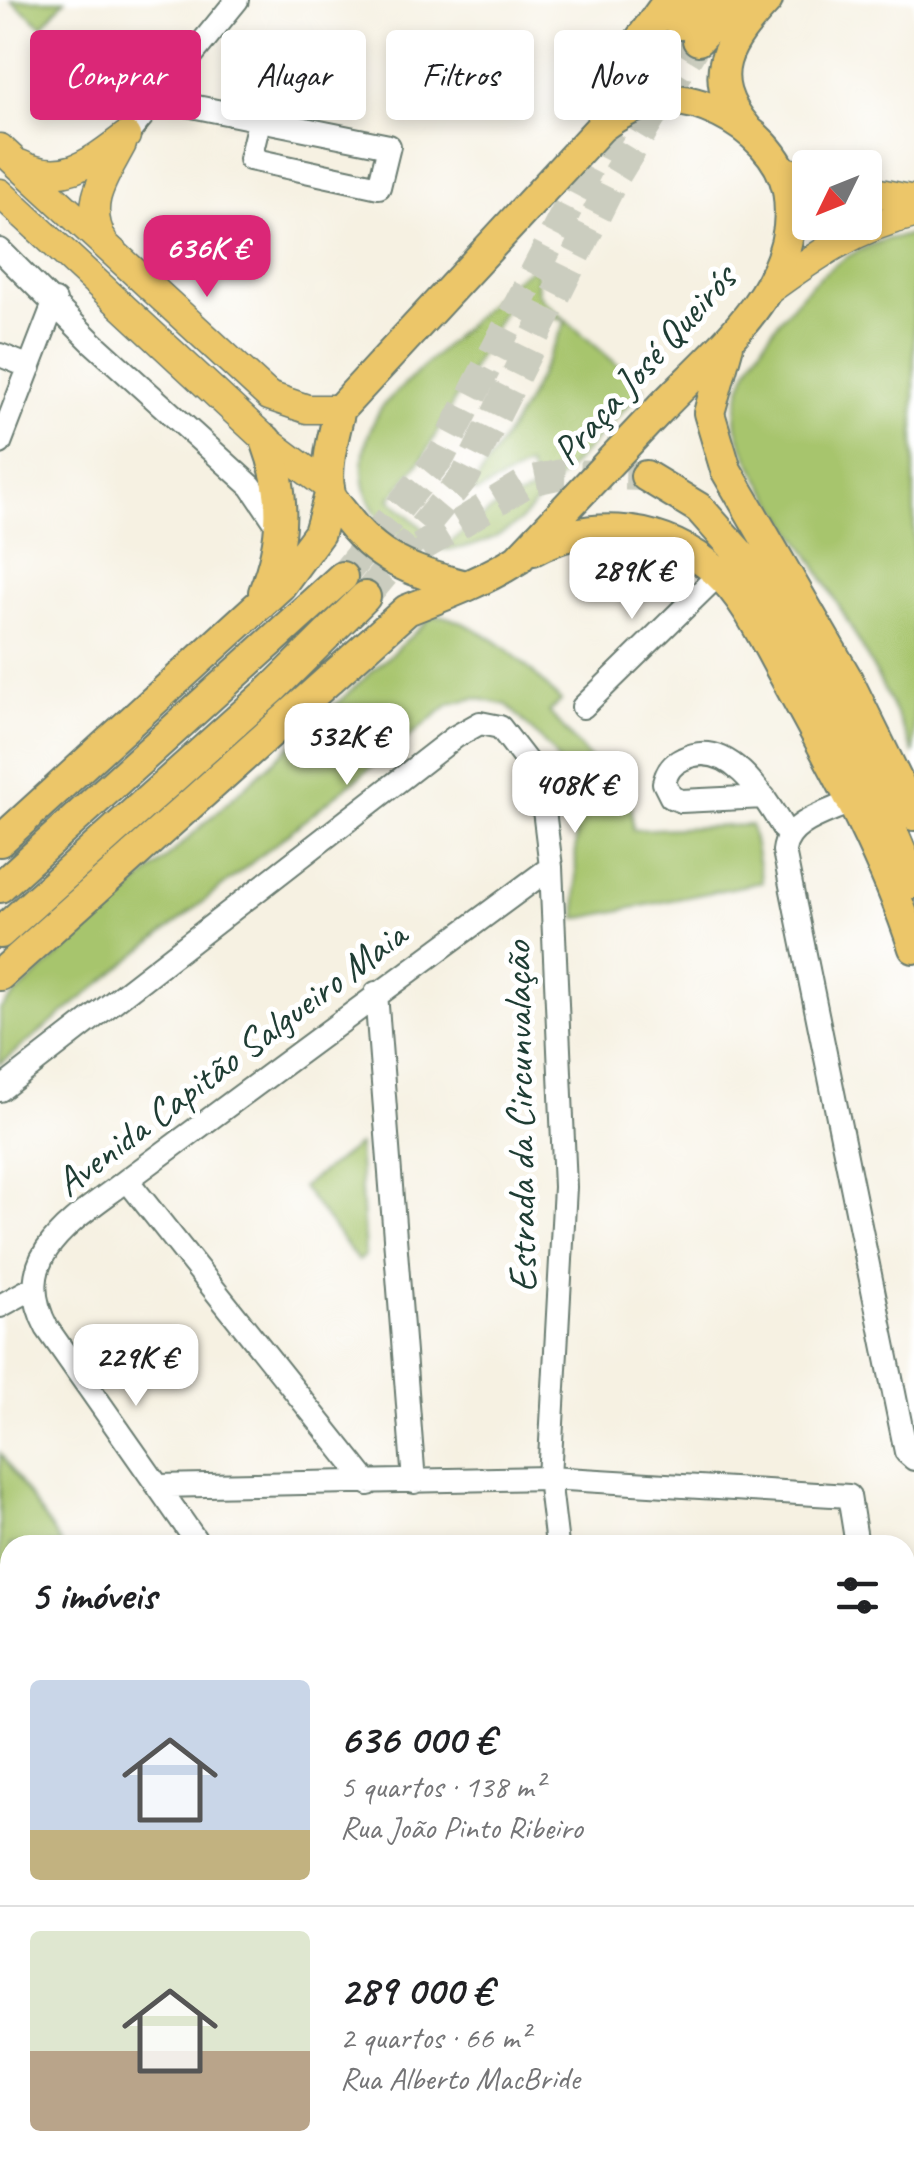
<!DOCTYPE html>
<html lang="pt">
<head>
<meta charset="utf-8">
<style>
  :root { --surface:#fff; --page:#f6f6f6; --text:#202124; --muted:#757577; --line:#e0e0e0; --accent:#db2777 }
  body { margin:0; font-family:Caveat,sans-serif; background:var(--page); color:var(--text); height:100vh; display:flex; flex-direction:column; font-size:38px; white-space:nowrap }
  * { box-sizing:border-box; margin:0 }
  p { font-size:32px; color:var(--muted) }
  .icon { flex:none; width:55px; height:55px; fill:none; stroke:currentColor; stroke-width:2; stroke-linecap:round; stroke-linejoin:round }
  .map { position:relative; flex:1; overflow:hidden }
  .sheet { position:absolute; left:0px; top:1535px; width:915px; height:642px; display:flex; flex-direction:column; background:var(--surface); border-radius:30px 30px 0 0; box-shadow:0 5px 15px #0003 }
  .sheet>* { flex:none }
  .top-card { position:absolute; left:30px; top:30px; width:855px; height:90px; display:flex; gap:20px }
  .needle { width:65px; rotate:227deg }
  .fabs { position:absolute; left:792px; top:150px; display:grid; gap:20px }
  .fabs a { display:grid; place-items:center; width:90px; height:90px; border-radius:10px; background:var(--surface); box-shadow:0 5px 15px #0003; font-size:50px }
  .price { position:absolute; translate:-50% -85px; padding:0 22px; border-radius:20px; background:#fff; color:#222; font-size:32px; line-height:65px; filter:drop-shadow(0 2px 5px #0008) }
  .price::after { content:''; position:absolute; left:50%; top:60px; width:30px; height:22px; margin-left:-15px; background:inherit; clip-path:polygon(0 0,100% 0,50% 100%) }
  .price.current { background:var(--accent); color:#fff }
  ul { padding:0; list-style:none }
  li { display:flex; align-items:center; gap:30px; height:250px; padding:0 30px }
  li+li { border-top:2px solid var(--line) }
  li span { display:grid; place-items:center; flex:none; width:280px; height:200px; border-radius:10px; color:#555 }
  li>.icon { margin-inline-start:auto }
  span .icon { width:120px; height:120px; fill:#fffc; stroke-width:1 }
  li b { font-size:42px }
  h2 { display:flex; justify-content:space-between; align-items:center; height:120px; padding:0 30px; font-size:42px }
  .chip { padding:0 35px; border-radius:10px; background:var(--surface); box-shadow:0 5px 15px #0003; font-size:35px; line-height:90px }
  .chip.current { background:var(--accent); color:#fff }
  .map>svg:first-child { display:block }
  .green { fill:#a7c56d; stroke:#638150; stroke-width:2.5; fill-rule:evenodd }
  .lines { fill:none; stroke-linecap:round; stroke-linejoin:round }
  .highway-tunnel { stroke:#cbcdbf; stroke-width:30; stroke-dasharray:30 15; stroke-linecap:butt }
  .minor-casing { stroke:#6a7c71; stroke-width:26 }
  .major-casing { stroke:#6a7c71; stroke-width:31 }
  .highway-casing { stroke:#6a7c71; stroke-width:34 }
  .minor { stroke:#fff; stroke-width:22 }
  .major { stroke:#ecc669; stroke-width:28 }
  .highway { stroke:#ecc669; stroke-width:30 }
  .labels { text-anchor:middle; stroke-width:10; stroke-linejoin:round; paint-order:stroke }
  .street-label { font-size:40px; fill:#1f3d34; stroke:#fff }
</style>
</head>
<body>
<div class="map">
<svg width="914" height="2177" viewBox="0 0 914 2177">
  <rect width="100%" height="100%" fill="#fff"/>
  <filter id="ink" filterUnits="userSpaceOnUse"><feTurbulence type="fractalNoise" baseFrequency=".01" numOctaves="2"/><feDisplacementMap in="SourceGraphic" scale="20" xChannelSelector="R" yChannelSelector="G"/><feConvolveMatrix kernelMatrix="1 2 1 2 8 2 1 2 1" color-interpolation-filters="sRGB"/></filter>
  <filter id="wash" filterUnits="userSpaceOnUse"><feTurbulence type="fractalNoise" baseFrequency=".0048" numOctaves="4" result="noise"/><feDisplacementMap in="SourceGraphic" scale="40" xChannelSelector="R" yChannelSelector="G"/><feGaussianBlur stdDeviation="2.25" result="paint"/><feColorMatrix in="noise" values="0 0 0 0 0 0 0 0 0 0 0 0 0 0 0 0 0 1.4 0 .05"/><feComposite in="paint" operator="in"/></filter>
  <g filter="url(#wash)">
    <rect width="100%" height="100%" fill="#f6f1e2"/>
    <path class="green" d="M 11,0 L 65,0 L 42,26 Z
      M 914,235 L 914,754 C 886,688 848,620 811,558 C 792,526 736,454 736,419 C 737,374 765,338 792,305 C 822,269 867,237 914,235 Z
      M 536,265 L 538,293 L 545,302 L 644,388 L 519,522 C 423,595 318,509 383,405 L 513,281 ZM 509,301 L 566,321 L 525,405 L 472,488 L 476,493 L 528,466 L 537,489 L 493,509 L 444,547 L 390,499 L 424,456 Z
      M 443,616 C 493,630 526,665 561,701 L 549,712 L 591,760 L 629,764 L 633,830 L 751,825 L 762,882 L 577,919 L 574,789 L 552,751 L 507,705 L 475,698 L 450,704 L 0,1064 L 0,1009 L 432,617 Z
      M 358,1145 L 365,1255 L 358,1261 L 302,1187 Z
      M 0,1453 L 62,1545 L 10,1545 L 10,2168 L 189,2168 L 198,2177 L 0,2177 Z
      M 905,1827 L 914,1851 L 914,1919 L 905,1919 Z"/>
  </g>
  <g filter="url(#ink)">
    <g class="lines">
      <path class="highway-tunnel" d="M 420,548 L 529,481 L 562,474 L 646,476
        M 342,577 L 441,456 L 597,151 L 680,24
        M 365,597 L 466,475 L 615,177 L 698,40"/>
      <g class="minor-casing">
        <path id="minor" d="M 157,99 L 389,146 L 379,187 L 250,159 L 260,118
          M 126,136 L 237,0
          M 0,250 L 92,342 L 251,486 L 280,529
          M 0,355 L 30,367
          M 0,443 L 55,301
          M 583,707 L 719,574
          M 764,797 L 681,801 L 671,797 L 664,783 C 667,771 672,764 683,759 C 731,735 767,802 788,836
          M 850,802 C 827,813 787,822 784,851 L 906,1452 L 914,1459
          M 376,993 L 414,1482
          M 0,1090 L 455,737 L 480,723 L 500,727 L 530,766 L 542,794 L 551,867 L 565,1187 L 549,1478 L 557,1545
          M 127,1180 L 369,1484
          M 0,1306 L 33,1288
          M 158,1486 L 549,1478 L 849,1496 L 857,1545
          M 199,1545 L 47,1328 C 8,1254 75,1220 127,1180 L 551,867
          M 293,2168 L 296,2177
          M 247,2173 L 266,2168"/>
      </g>
      <g class="major-casing">
        <path id="major" d="M 0,148 L 269,396 L 307,409 L 340,409
          M 20,164 C 64,186 91,162 126,136
          M 784,171 L 810,177
          M 865,190 L 914,200
          M 0,193 L 266,440 L 330,488
          M 103,241 C 83,204 104,178 122,144
          M 766,292 C 814,257 856,227 914,214
          M 905,1782 L 914,1778
          M 512,2177 L 516,2168
          M 543,2177 L 546,2168"/>
      </g>
      <g class="highway-casing">
        <path id="highway" d="M 680,24 L 702,0
          M 698,40 L 736,0
          M 601,127 L 613,77 L 669,0
          M 747,129 C 702,76 728,42 767,0
          M 728,345 L 709,413 L 726,470 L 846,677 L 914,815
          M 646,476 L 699,508 L 754,570 L 871,782 L 914,883
          M 533,550 C 594,517 665,526 717,572 C 746,598 764,639 783,673 C 831,761 883,852 914,948
          M 264,592 C 285,539 286,493 266,440
          M 0,841 L 280,586 L 319,533 L 330,495
          M 0,887 L 342,577
          M 0,933 L 272,689 L 365,597
          M 0,975 L 407,610 C 445,595 484,581 518,559 C 565,509 612,459 659,410 C 718,348 804,284 788,190 C 781,156 751,128 720,113 C 674,90 641,98 601,127 L 340,409 C 334,433 324,470 330,494 C 332,500 339,508 343,513 C 375,559 414,573 466,586"/>
      </g>
      <use href="#minor" class="minor"/>
      <use href="#major" class="major"/>
      <use href="#highway" class="highway"/>
    </g>
  </g>
  <g class="labels">
    <g class="street-label">
      <text transform="translate(643 364) rotate(-48)" y="14">Praça José Queirós</text>
      <text transform="translate(230 1058) rotate(-37)" y="14">Avenida Capitão Salgueiro Maia</text>
      <text transform="translate(519 1117) rotate(-91)" y="14">Estrada da Circunvalação</text>
    </g>
  </g>
</svg>
<div class="fabs">
<a><svg class="needle" viewBox="-14 -14 28 28"><path d="M0-13l5 13h-10z" fill="#e53935"/><path d="M0 13l5-13h-10z" fill="#757577"/></svg></a>
</div>
<b class="price current" style="left:207px;top:300px">636K €</b>
<b class="price" style="left:632px;top:622px">289K €</b>
<b class="price" style="left:347px;top:788px">532K €</b>
<b class="price" style="left:575px;top:836px">408K €</b>
<b class="price" style="left:136px;top:1409px">229K €</b>
<div class="top-card">
<a class="chip current">Comprar</a>
<a class="chip">Alugar</a>
<a class="chip">Filtros</a>
<a class="chip">Novo</a>
</div>
<section class="sheet">
<h2>5 imóveis<svg class="icon" aria-label="filters" viewBox="0 0 24 24"><path d="M4 7h16M4 17h16"/><circle cx="9" cy="7" r="2"/><circle cx="15" cy="17" r="2"/></svg></h2>
<ul>
<li><span style="background:linear-gradient(#c9d6e8 75%,#c2b280 0)"><svg class="icon" aria-label="home" viewBox="0 0 24 24"><path d="M3 11l9-7 9 7M6 9v11h12V9"/></svg></span><div><b>636 000 €</b><p>5 quartos · 138 m²</p><p>Rua João Pinto Ribeiro</p></div></li>
<li><span style="background:linear-gradient(#dfe7d0 60%,#b9a48a 0)"><svg class="icon" aria-label="home" viewBox="0 0 24 24"><path d="M3 11l9-7 9 7M6 9v11h12V9"/></svg></span><div><b>289 000 €</b><p>2 quartos · 66 m²</p><p>Rua Alberto MacBride</p></div></li>
</ul>
</section>
</div>
</body>
</html>
